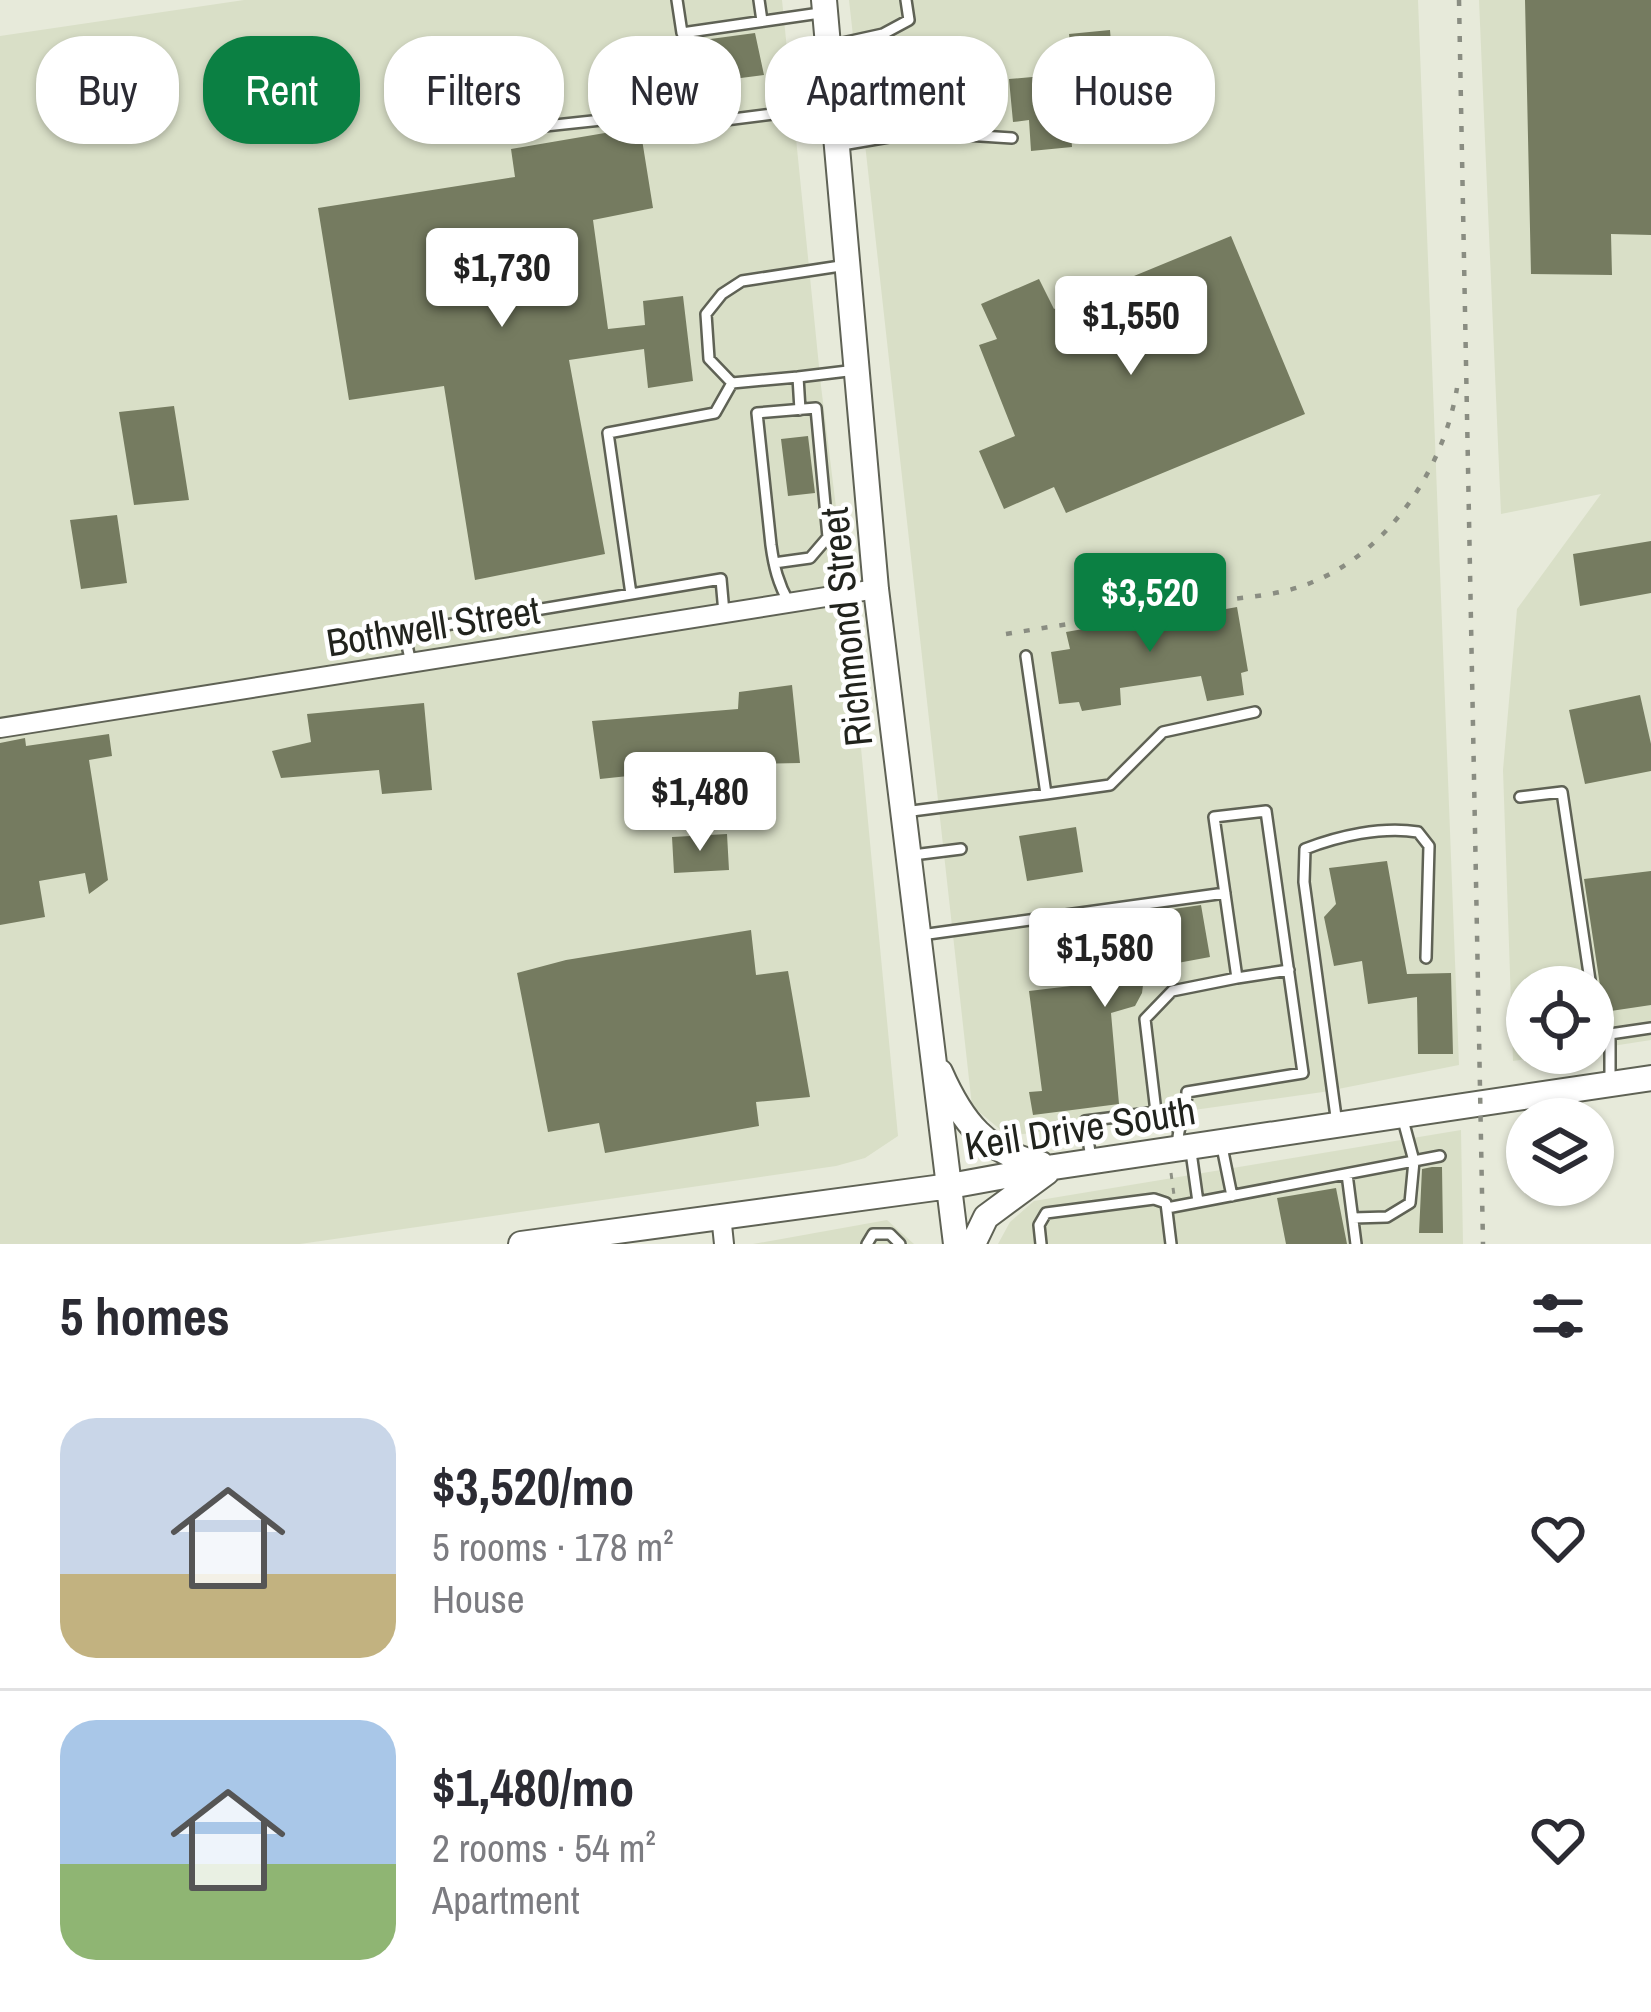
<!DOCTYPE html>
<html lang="en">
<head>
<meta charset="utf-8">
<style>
  :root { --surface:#fff; --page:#f7f7f7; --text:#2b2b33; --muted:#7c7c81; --line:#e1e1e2; --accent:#0b8043 }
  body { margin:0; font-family:"Archivo Narrow",sans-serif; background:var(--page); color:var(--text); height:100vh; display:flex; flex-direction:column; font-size:45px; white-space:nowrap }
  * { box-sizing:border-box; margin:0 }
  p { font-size:39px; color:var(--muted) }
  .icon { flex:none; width:66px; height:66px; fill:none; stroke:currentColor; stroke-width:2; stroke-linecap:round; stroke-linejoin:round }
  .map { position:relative; height:1244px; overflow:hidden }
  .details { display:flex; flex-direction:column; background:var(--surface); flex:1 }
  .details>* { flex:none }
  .top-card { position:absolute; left:36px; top:36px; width:1581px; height:108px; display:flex; gap:24px }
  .controls { position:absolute; left:1506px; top:966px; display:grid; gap:24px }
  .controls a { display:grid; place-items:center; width:108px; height:108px; border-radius:50%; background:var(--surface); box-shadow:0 3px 9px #0004; font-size:60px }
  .price { position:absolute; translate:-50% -102px; padding:0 27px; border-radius:12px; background:#fff; color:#222; font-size:39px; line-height:78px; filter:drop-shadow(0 3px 6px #0008) }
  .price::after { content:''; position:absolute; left:50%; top:72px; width:36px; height:27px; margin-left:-18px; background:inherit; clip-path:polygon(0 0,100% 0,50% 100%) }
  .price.active { background:var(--accent); color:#fff }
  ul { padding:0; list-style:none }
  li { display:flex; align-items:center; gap:36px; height:300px; padding:0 60px }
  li+li { border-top:3px solid var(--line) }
  li span { display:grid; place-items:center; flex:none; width:336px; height:240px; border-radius:36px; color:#555 }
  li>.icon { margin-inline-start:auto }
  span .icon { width:144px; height:144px; fill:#fffc; stroke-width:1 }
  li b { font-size:51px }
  h2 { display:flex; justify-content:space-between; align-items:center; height:144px; padding:0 60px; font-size:51px }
  .pill { padding:0 42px; border-radius:48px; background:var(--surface); box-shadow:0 3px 9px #0004; font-size:42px; line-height:108px }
  .pill.active { background:var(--accent); color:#fff }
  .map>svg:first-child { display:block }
  .built { fill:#d9dfc7 }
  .building { fill:#757b60 }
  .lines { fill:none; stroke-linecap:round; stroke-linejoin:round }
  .lane-casing { stroke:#5f6255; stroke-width:14 }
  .street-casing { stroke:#5f6255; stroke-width:22 }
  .secondary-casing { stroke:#5f6255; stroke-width:28 }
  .path { stroke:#8e9185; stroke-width:3; stroke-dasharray:6 9; stroke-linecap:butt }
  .lane { stroke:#fff; stroke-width:9 }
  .street { stroke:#fff; stroke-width:18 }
  .secondary { stroke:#fff; stroke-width:24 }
  .rail { stroke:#8a8d82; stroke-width:4.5; stroke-dasharray:6 12; stroke-linecap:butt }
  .labels { text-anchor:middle; stroke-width:9; stroke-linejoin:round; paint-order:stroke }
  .street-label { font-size:39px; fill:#21231d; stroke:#fff }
</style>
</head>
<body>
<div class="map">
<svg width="1651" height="1244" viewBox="0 0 1651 1244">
  <rect width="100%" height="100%" fill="#e7eada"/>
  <path class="built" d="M 244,0 L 782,0 L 821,386 L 845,580 L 898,1136 L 865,1158 L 836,1166 L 300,1244 L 0,1244 L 0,36 Z
    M 849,0 L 1418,0 L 1459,1065 L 1323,1092 L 1008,1136 L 972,1106 Z
    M 1479,0 L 1651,0 L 1651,1040 L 1593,1049 L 1593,987 L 1527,987 L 1527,1053 L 1565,1053 L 1513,1061 L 1503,770 L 1517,609 L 1601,494 L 1501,514 Z
    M 1461,1130 L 1463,1244 L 998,1244 L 1010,1222 L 1034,1201 Z
    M 887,1220 L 914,1244 L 753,1244 Z"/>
  <path class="building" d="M 1525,0 L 1651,0 L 1651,235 L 1611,234 L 1612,275 L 1531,274 Z
    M 1110,30 L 1117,115 L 1070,119 L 1072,147 L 1031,151 L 1029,120 L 1013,122 L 1009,79 L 1065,74 L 1063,55 L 1071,55 L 1069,34 Z
    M 755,33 L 764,75 L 710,82 L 703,40 Z
    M 640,127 L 653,208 L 593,220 L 608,329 L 645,325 L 643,301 L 683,296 L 693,381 L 648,388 L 644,349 L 569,360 L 605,554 L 475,580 L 444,386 L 349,400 L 318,208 L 515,177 L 511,149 Z
    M 1231,236 L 1305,414 L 1066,513 L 1054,487 L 1004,509 L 979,451 L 1015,436 L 979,345 L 997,339 L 981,304 L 1039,279 L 1054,309 Z
    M 174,406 L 189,500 L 134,505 L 119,412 Z
    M 808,436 L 815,493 L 788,496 L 781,439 Z
    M 117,515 L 127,583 L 81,589 L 70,520 Z
    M 1651,541 L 1651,593 L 1580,606 L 1573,554 Z
    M 1156,601 L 1160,621 L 1237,607 L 1248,671 L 1241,673 L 1244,695 L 1207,701 L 1201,676 L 1120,688 L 1121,705 L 1082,711 L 1079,702 L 1059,704 L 1051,652 L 1070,649 L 1066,632 L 1106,625 L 1104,610 Z
    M 792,685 L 800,763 L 741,764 L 600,779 L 592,721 L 738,709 L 739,692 Z
    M 1640,695 L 1651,744 L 1651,771 L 1585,784 L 1569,710 Z
    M 424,703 L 432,790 L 382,794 L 379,770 L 281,778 L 272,751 L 311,742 L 307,714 Z
    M 109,734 L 112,756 L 89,760 L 108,880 L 89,894 L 85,873 L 39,881 L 45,917 L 0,925 L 0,743 L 25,738 L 26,746 Z
    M 1076,827 L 1083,872 L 1027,881 L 1019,836 Z
    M 727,834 L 729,870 L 674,873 L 672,837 Z
    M 1387,861 L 1407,974 L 1451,973 L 1453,1054 L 1418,1054 L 1417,997 L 1368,1004 L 1362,961 L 1334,966 L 1324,917 L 1336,904 L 1329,868 Z
    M 1651,871 L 1651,1005 L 1604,1012 L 1584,879 Z
    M 1201,905 L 1210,957 L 1145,969 L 1142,993 L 1135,1006 L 1111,1013 L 1119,1104 L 1033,1115 L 1029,1092 L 1042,1091 L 1029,991 L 1121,980 L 1110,918 Z
    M 751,930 L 756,975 L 788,971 L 810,1097 L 756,1102 L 759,1126 L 605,1153 L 599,1123 L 548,1132 L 517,973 L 566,960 Z
    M 1432,1167 L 1442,1167 L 1443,1233 L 1419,1233 L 1422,1169 Z
    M 1336,1188 L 1347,1244 L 1286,1244 L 1277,1198 Z"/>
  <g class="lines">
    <g class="lane-casing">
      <path id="lane" d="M 677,0 L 682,33 L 820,13
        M 759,0 L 762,21
        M 833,45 L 883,34 L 909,20 L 906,0
        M 480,133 L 639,116 L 662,128 L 828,107
        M 842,145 L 918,132 L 1012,138
        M 798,377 L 732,383 L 709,359 L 706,314 L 722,294 L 742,281 L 847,265
        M 800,410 L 798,377 L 856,370
        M 774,563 L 810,558 L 828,537 L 816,408 L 757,413 L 771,545 C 774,567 778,583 789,603
        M 631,594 L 608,433 L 715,413 L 732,383
        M 411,663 L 404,632 L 721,579 L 724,613
        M 1046,794 L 1110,785 L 1163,732 L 1255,712
        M 1520,797 L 1562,792 L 1591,987
        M 904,812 L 1046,794 L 1026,656
        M 913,855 L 961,849
        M 1066,915 L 1074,976
        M 921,935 L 1225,893
        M 1237,978 L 1289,970
        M 1593,998 L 1597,1023 L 1610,1034
        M 1610,1079 L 1610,1034 L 1651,1028
        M 1337,1124 L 1304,882 L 1305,849 C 1338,836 1382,826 1418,832 L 1429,846 L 1426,958
        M 1176,1127 L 1156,1112 L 1145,1019 L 1172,991 L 1237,978 L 1214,817 L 1266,811 L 1303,1073 L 1187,1092 C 1187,1114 1176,1126 1178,1148
        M 1221,1142 L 1232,1196
        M 1191,1152 L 1198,1202
        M 1091,1158 L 1085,1121 L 1156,1112
        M 1347,1174 L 1356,1244
        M 1167,1208 L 1440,1156
        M 1353,1218 L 1387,1217 L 1410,1203 L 1414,1161 L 1403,1120
        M 867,1244 L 873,1234 L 890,1234 L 900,1244
        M 1041,1244 L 1039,1225 L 1046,1213 L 1154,1199 L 1166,1203 L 1171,1244"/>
    </g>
    <g class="street-casing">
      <path id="street" d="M 0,728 L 876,589
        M 721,1215 L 724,1244"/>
    </g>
    <g class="secondary-casing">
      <path id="secondary" d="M 824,0 L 876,589 L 956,1244
        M 940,1072 C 962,1122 986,1153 1041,1164
        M 521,1244 L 950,1186 L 1054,1167 L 1651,1078
        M 973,1244 L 986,1217 L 1047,1172"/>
    </g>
    <path class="path" d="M 1171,1173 L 1174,1195"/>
    <use href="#lane" class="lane"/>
    <use href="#street" class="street"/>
    <use href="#secondary" class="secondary"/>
    <path class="rail" d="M 1459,0 L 1483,1244
      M 1006,634 C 1073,623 1140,613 1207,602 C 1243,597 1282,596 1315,581 C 1391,549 1444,467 1457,388"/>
  </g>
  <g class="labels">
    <g class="street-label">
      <text transform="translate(433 626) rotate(-9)" y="14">Bothwell Street</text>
      <text transform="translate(846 627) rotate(-96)" y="14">Richmond Street</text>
      <text transform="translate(1080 1128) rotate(-9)" y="14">Keil Drive South</text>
    </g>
  </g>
</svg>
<div class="controls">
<a><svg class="icon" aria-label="locate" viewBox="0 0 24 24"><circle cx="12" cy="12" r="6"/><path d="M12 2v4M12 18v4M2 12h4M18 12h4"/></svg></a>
<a><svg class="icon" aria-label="layers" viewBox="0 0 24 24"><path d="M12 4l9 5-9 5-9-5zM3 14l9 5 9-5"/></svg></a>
</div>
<b class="price" style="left:502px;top:330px">$1,730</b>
<b class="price" style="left:1131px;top:378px">$1,550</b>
<b class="price active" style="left:1150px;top:655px">$3,520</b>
<b class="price" style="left:700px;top:854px">$1,480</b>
<b class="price" style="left:1105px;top:1010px">$1,580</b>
<div class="top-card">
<a class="pill">Buy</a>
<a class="pill active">Rent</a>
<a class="pill">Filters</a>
<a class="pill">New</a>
<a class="pill">Apartment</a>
<a class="pill">House</a>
</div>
</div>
<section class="details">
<h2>5 homes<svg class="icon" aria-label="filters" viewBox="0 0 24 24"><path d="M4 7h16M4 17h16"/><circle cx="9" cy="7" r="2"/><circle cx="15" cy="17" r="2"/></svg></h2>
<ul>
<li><span style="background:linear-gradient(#c9d6e8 65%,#c2b280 0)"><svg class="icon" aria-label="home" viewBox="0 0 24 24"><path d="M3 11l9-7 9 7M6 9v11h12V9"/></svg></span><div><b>$3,520/mo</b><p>5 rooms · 178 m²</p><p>House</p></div><svg class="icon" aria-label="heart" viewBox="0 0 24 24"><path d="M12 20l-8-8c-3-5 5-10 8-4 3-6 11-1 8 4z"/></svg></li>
<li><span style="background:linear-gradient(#a9c7e8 60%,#8fb573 0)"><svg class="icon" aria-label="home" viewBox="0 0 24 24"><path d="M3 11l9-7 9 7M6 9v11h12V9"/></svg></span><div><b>$1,480/mo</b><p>2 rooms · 54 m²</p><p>Apartment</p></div><svg class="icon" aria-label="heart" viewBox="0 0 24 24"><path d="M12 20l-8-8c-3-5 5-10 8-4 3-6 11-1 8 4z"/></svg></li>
</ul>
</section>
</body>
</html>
